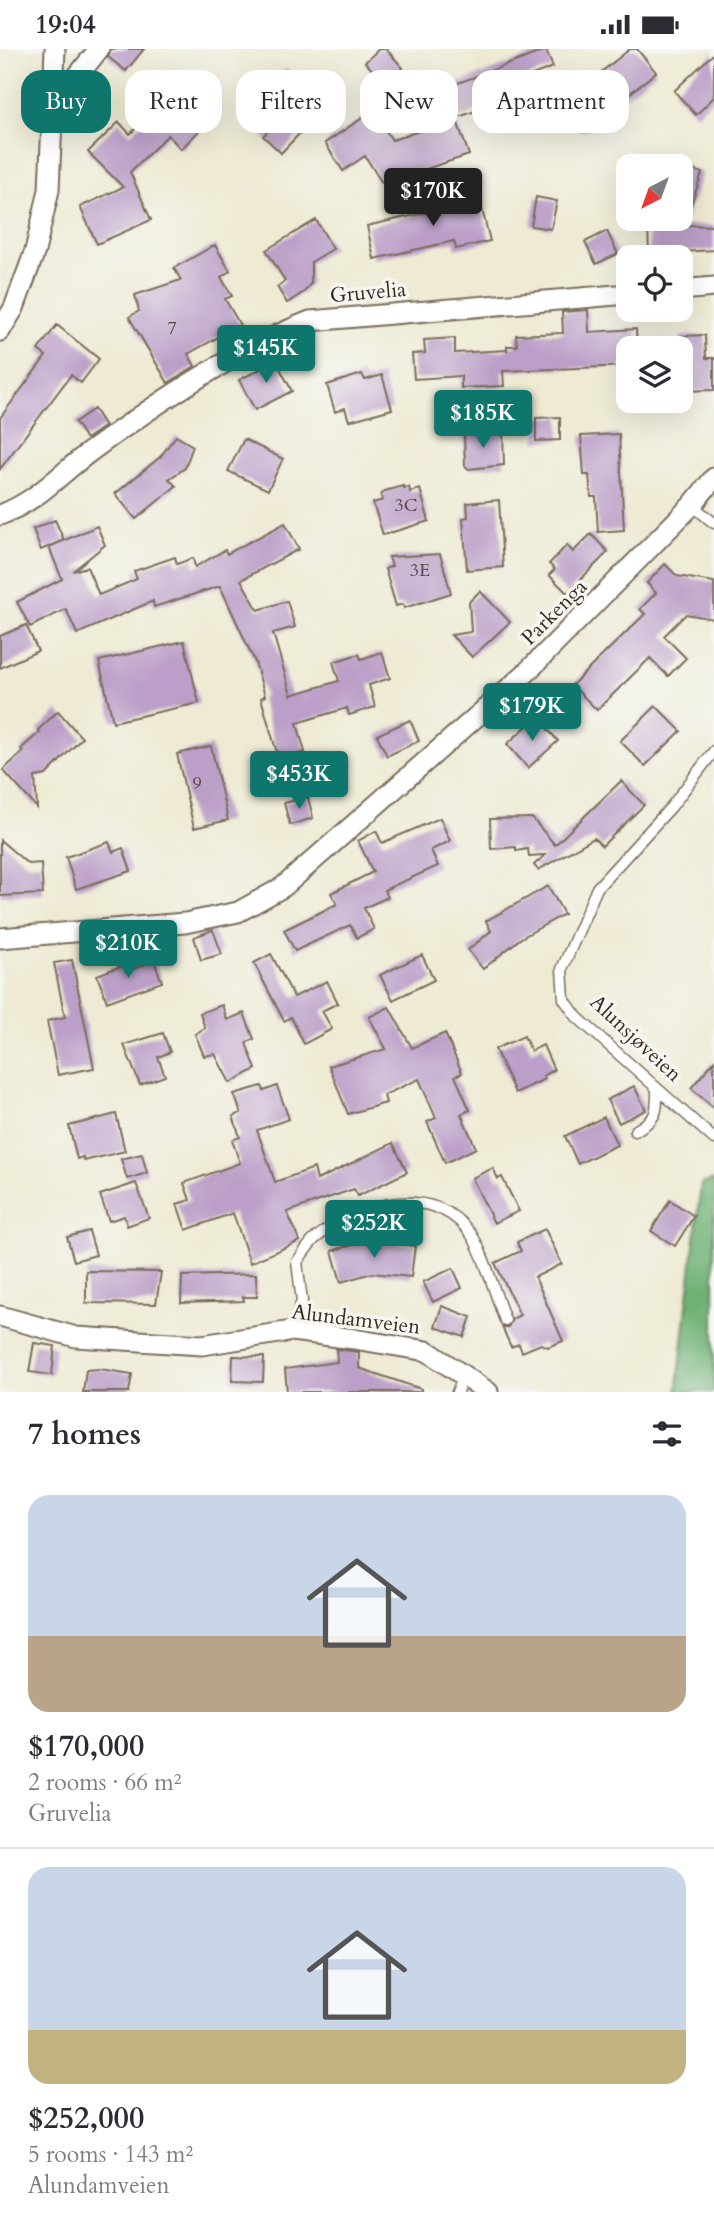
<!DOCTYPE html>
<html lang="en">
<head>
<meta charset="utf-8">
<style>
  :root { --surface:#fff; --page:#f7f7f7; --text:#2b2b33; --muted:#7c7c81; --line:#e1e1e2; --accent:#0f766e }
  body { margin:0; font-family:Cardo,serif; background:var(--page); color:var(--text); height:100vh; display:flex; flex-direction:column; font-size:26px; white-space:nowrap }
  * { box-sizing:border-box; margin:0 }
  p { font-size:23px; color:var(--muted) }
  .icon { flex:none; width:38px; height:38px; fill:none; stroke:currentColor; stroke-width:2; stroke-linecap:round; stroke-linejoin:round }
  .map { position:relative; height:1343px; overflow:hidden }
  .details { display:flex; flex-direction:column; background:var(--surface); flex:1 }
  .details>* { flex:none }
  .top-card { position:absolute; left:21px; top:21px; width:672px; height:63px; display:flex; gap:14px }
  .needle { width:46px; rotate:221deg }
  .buttons { position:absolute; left:616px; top:105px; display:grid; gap:14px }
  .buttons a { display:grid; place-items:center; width:77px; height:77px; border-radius:14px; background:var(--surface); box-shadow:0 7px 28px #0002; font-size:35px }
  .price { position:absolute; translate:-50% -60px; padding:0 16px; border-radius:7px; background:var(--accent); color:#fff; font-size:23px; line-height:46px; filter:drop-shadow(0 2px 4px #0008) }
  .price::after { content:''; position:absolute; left:50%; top:42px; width:21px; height:16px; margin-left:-10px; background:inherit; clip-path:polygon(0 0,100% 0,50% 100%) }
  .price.active { background:#222; color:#fff }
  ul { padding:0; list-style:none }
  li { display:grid; align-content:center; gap:14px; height:371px; padding:0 28px }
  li+li { border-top:2px solid var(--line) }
  li span { display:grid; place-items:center; height:217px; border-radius:21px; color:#555 }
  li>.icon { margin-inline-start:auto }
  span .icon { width:126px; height:126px; fill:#fffc; stroke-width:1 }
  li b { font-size:30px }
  h2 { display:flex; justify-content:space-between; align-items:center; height:84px; padding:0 28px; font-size:30px }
  .chip { padding:0 24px; border-radius:21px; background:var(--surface); box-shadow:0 7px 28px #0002; font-size:24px; line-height:63px }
  .chip.active { background:var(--accent); color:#fff }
  .status { display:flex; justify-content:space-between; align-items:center; height:49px; padding:0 35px; background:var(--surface); direction:ltr }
  .status svg { height:19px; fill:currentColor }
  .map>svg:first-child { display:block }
  .forest { fill:#6eb174; stroke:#546e49; stroke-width:2 }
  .building { fill:#bb9fc8 }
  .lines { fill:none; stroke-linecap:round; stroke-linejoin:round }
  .lane-casing { stroke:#7a6d5d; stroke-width:13 }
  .street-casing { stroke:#7a6d5d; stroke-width:23 }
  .lane { stroke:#fff; stroke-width:10 }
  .street { stroke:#fff; stroke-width:19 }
  .labels { text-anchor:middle; stroke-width:7; stroke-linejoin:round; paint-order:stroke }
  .number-label { font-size:18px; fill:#5b4748 }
  .street-label { font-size:21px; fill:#3b2a1e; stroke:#f6f6f2 }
</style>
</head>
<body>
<div class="status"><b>19:04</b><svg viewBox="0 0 49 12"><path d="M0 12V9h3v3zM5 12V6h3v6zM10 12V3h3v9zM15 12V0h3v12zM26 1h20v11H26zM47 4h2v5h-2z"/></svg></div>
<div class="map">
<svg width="714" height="1343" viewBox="0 0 714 1343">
  <rect width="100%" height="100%" fill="#f6f6f2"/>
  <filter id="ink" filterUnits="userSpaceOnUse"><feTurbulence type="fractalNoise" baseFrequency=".0143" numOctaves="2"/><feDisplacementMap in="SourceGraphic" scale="14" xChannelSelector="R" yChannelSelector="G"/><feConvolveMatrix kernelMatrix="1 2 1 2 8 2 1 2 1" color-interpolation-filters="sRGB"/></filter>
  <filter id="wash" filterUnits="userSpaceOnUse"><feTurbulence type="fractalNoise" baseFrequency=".00686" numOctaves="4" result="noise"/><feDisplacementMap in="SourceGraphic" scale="28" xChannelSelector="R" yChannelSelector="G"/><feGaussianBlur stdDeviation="1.57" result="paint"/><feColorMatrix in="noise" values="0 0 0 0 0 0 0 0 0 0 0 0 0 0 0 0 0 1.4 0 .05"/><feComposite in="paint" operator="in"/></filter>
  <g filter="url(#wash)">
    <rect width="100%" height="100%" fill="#eeead3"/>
    <path class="forest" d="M 714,1131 L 714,1343 L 677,1343 L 701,1135 Z"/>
    <g id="blocks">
      <path class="building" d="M 111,0 L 144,0 L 126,22 L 108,8 Z
        M 379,0 L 386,0 L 403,19 L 385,35 L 365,13 Z
        M 630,0 L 637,0 L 656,23 L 617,55 L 595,28 Z
        M 546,1 L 553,18 L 522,30 L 529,49 L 502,59 L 500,53 L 456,69 L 469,106 L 382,134 L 365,107 L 343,122 L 325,94 L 373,62 L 392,91 L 425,80 L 410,34 L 440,24 L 445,39 Z
        M 714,4 L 714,48 L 696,66 L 674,42 Z
        M 286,20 L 315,48 L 289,74 L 300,84 L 281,104 L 263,87 L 281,68 L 261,48 Z
        M 184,33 L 204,54 L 189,69 L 200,81 L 181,100 L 168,86 L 130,123 L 151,171 L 97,195 L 80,158 L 123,138 L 88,103 L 119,73 L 130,85 Z
        M 603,50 L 611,72 L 581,83 L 573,61 Z
        M 681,116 L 702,124 L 684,176 L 714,177 L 714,201 L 649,205 L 648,177 L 681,176 Z
        M 477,140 L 490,192 L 456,200 L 454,192 L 374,210 L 367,177 L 446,159 L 444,147 Z
        M 536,148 L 557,152 L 551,180 L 531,177 Z
        M 316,171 L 333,200 L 311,213 L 311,234 L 304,243 L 287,254 L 277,238 L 285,232 L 266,201 Z
        M 607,182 L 618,205 L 596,215 L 585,193 Z
        M 215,196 L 230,222 L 221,228 L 232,247 L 225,250 L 240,276 L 188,305 L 195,317 L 168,334 L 129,268 L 139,262 L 135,246 L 181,231 L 174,219 Z
        M 588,261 L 589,283 L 636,280 L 637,299 L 628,299 L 628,317 L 503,322 L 504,337 L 461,339 L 461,327 L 414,330 L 412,305 L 425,304 L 424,291 L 455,289 L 455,304 L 507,301 L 507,297 L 517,297 L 516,286 L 563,284 L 562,263 Z
        M 57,276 L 99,310 L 81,334 L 71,326 L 0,420 L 0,369 L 46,307 L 38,301 Z
        M 705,286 L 706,309 L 714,309 L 714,341 L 681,342 L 681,287 Z
        M 276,312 L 292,342 L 255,361 L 239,331 Z
        M 362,325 L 365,331 L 382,326 L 392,360 L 349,372 L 345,359 L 335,363 L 327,336 Z
        M 94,360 L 105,377 L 86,390 L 75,373 Z
        M 560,368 L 560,391 L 536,392 L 536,369 Z
        M 486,381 L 486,385 L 503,384 L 504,416 L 469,420 L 465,417 L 464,386 L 467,382 Z
        M 619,385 L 624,481 L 598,483 L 596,448 L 591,448 L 589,426 L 584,426 L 581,387 Z
        M 176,387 L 193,397 L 185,419 L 169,430 L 176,437 L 136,470 L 115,445 L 160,408 Z
        M 244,390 L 283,410 L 268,441 L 228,422 Z
        M 403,437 L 404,439 L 409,438 L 410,443 L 420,440 L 429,472 L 383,486 L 373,454 L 383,451 L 381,446 L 385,442 Z
        M 499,451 L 503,518 L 467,521 L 463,469 L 468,468 L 467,454 Z
        M 55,471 L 64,491 L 41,501 L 33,480 Z
        M 285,474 L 299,500 L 241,531 L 258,561 L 287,552 L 295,578 L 273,584 L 291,646 L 339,632 L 333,613 L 359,605 L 361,610 L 382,603 L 390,629 L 369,636 L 375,658 L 349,666 L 347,659 L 297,674 L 305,703 L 279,711 L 261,649 L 265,647 L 255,613 L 220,537 L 154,558 L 153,552 L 77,585 L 66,560 L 30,578 L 17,553 L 62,530 L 49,498 L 97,477 L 105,496 L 73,522 L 87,518 L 99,546 L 137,530 L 134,522 L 175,508 L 177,515 L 193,509 L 195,518 L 225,501 L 227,505 Z
        M 591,485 L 608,503 L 567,544 L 549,526 L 555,520 L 549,515 L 567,496 L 573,503 Z
        M 440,505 L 451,544 L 404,559 L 403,555 L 396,557 L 385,520 L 392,517 L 389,508 Z
        M 665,515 L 677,527 L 714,533 L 714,570 L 686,565 L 664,587 L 686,609 L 668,627 L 650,609 L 597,661 L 572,636 L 645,565 L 640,560 L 656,544 L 647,534 Z
        M 480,542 L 510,573 L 472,608 L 451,586 L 471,583 L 469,553 Z
        M 26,576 L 38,602 L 0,619 L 0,587 Z
        M 184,592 L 199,654 L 113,673 L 99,612 Z
        M 547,637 L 560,651 L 543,665 L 531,651 Z
        M 656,657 L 681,682 L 645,717 L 620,692 Z
        M 58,662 L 82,689 L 46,726 L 35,728 L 37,759 L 3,721 L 23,703 L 21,700 L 40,683 L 38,681 Z
        M 537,668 L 558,692 L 528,719 L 507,695 Z
        M 410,671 L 419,692 L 387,707 L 377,686 Z
        M 211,697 L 228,771 L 194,779 L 177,705 Z
        M 621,732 L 644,756 L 602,797 L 594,789 L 538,821 L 534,816 L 545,806 L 529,807 L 528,800 L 516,802 L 516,798 L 491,800 L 490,770 L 532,769 L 555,796 Z
        M 308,748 L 313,769 L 290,776 L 284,754 Z
        M 440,769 L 450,792 L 431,801 L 438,817 L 384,841 L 388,848 L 364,859 L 374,880 L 357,889 L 350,876 L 295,902 L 284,881 L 337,855 L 331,844 L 373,823 L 358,792 L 376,782 L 382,794 Z
        M 0,791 L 28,815 L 41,814 L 43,845 L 0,847 Z
        M 109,793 L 113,803 L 123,799 L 131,822 L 76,840 L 66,808 Z
        M 548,837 L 564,865 L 521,889 L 483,920 L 468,901 L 491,882 L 486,872 Z
        M 213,881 L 222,905 L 201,911 L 194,888 Z
        M 271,905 L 294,948 L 327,932 L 338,954 L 322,962 L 332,980 L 304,995 L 291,968 L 284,972 L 254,914 Z
        M 422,906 L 434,931 L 393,951 L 380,926 Z
        M 72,911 L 94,1019 L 58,1026 L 47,972 L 65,968 L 54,914 Z
        M 154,912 L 162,933 L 107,953 L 97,926 L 129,914 L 131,921 Z
        M 222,956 L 227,971 L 244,964 L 254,990 L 246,994 L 256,1020 L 230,1034 L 215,1005 L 204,1007 L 195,985 L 205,979 L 200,964 Z
        M 389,958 L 412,999 L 445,984 L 462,1024 L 455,1027 L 470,1061 L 461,1065 L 476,1099 L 445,1114 L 427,1073 L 436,1069 L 419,1030 L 384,1046 L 386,1054 L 348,1065 L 329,1017 L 386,1000 L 369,968 Z
        M 163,984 L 170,1003 L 158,1008 L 165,1027 L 140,1036 L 124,996 Z
        M 524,987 L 531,1002 L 543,996 L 554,1021 L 543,1027 L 545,1030 L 515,1044 L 495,1000 Z
        M 714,1012 L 714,1059 L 691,1039 Z
        M 262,1037 L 264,1042 L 277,1037 L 289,1070 L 257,1081 L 275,1133 L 314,1119 L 317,1131 L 393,1094 L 407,1123 L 358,1147 L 354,1140 L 287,1163 L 300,1192 L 250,1214 L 233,1164 L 186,1181 L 177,1155 L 190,1151 L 184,1134 L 240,1114 L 232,1091 L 240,1088 L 233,1067 L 241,1064 L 234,1045 Z
        M 634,1037 L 646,1061 L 619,1074 L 607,1051 Z
        M 116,1065 L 125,1102 L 84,1112 L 83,1108 L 77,1110 L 69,1077 Z
        M 604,1068 L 617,1096 L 578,1115 L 565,1087 Z
        M 142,1105 L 147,1124 L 127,1130 L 121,1110 Z
        M 493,1119 L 498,1130 L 502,1128 L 519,1162 L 494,1174 L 472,1129 Z
        M 136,1134 L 149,1169 L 127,1177 L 124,1167 L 109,1172 L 100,1146 Z
        M 670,1151 L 694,1167 L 675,1197 L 651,1182 Z
        M 545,1180 L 562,1215 L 535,1228 L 563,1292 L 548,1298 L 541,1295 L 522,1303 L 519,1295 L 511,1298 L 502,1278 L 508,1278 L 512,1270 L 520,1266 L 495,1214 L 521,1202 L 517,1193 Z
        M 89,1182 L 96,1206 L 74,1212 L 67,1188 Z
        M 369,1191 L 415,1197 L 411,1228 L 372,1224 L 341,1233 L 332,1202 Z
        M 453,1219 L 462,1239 L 433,1253 L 423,1233 Z
        M 86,1222 L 161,1223 L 156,1255 L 86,1254 Z
        M 256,1225 L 257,1248 L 243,1248 L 244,1252 L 181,1254 L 182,1227 Z
        M 442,1257 L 471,1268 L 464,1288 L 435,1278 Z
        M 34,1294 L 55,1297 L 52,1326 L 29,1323 Z
        M 336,1300 L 359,1303 L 359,1319 L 421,1340 L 421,1343 L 287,1343 L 285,1320 L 337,1313 Z
        M 233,1307 L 264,1308 L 263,1333 L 232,1332 Z
        M 100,1320 L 132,1325 L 129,1343 L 83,1343 L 86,1321 Z"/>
    </g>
  </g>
  <g filter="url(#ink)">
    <use href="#blocks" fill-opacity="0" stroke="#7a6d5d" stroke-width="2"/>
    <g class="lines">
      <g class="lane-casing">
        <path id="lane" d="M 692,456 L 714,474
          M 714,702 L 671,758 L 597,839 L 562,920 L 564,950 L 577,968 L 714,1090
          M 635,1082 C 657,1068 657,1067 657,1041
          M 292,1282 L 302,1252 L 297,1213 C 303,1205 309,1194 317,1188 C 360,1154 433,1133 471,1185 C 484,1203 496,1249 505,1271
          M 457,1343 L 464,1327"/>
      </g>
      <g class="street-casing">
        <path id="street" d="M 52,59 L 99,0
          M 681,241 L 714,238
          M 0,282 L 14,259 L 35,202 L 49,141 L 55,0
          M 0,466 C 40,451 61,423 95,399 C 160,352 236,301 310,272 L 628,245
          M 0,889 L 185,874 L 238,863 L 283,838 L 526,624 L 692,456 L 714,429
          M 0,1267 L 76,1288 L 202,1296 L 292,1282 L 354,1290 L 427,1302 L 488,1343"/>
      </g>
      <use href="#lane" class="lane"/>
      <use href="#street" class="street"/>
    </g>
  </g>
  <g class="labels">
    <g class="number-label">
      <text x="172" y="285">7</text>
      <text x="406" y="462">3C</text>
      <text x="420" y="527">3E</text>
      <text x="197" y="740">9</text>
    </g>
    <g class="street-label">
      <text transform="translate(368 243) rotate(-5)" y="7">Gruvelia</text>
      <text transform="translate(554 563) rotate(-45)" y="7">Parkenga</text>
      <text transform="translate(636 989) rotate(43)" y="7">Alunsjøveien</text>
      <text transform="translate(356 1270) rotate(7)" y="7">Alundamveien</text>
    </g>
  </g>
</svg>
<div class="buttons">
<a><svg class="needle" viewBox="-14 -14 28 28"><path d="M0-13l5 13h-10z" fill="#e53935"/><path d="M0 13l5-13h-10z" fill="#7c7c81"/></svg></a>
<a><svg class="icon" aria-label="locate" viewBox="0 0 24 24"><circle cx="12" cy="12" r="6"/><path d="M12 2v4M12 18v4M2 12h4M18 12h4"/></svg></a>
<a><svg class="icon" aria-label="layers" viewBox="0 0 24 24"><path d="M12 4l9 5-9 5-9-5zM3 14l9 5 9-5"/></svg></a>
</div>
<b class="price active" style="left:433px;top:179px">$170K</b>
<b class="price" style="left:266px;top:336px">$145K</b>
<b class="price" style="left:483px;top:401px">$185K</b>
<b class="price" style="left:532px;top:694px">$179K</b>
<b class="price" style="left:299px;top:762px">$453K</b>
<b class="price" style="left:128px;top:931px">$210K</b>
<b class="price" style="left:374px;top:1211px">$252K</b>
<div class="top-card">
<a class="chip active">Buy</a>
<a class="chip">Rent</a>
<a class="chip">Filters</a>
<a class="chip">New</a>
<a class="chip">Apartment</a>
</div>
</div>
<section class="details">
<h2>7 homes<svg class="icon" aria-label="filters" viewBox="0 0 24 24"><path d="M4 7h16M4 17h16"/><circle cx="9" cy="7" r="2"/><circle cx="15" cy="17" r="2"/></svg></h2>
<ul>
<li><span style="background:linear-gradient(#c9d6e8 65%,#b9a48a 0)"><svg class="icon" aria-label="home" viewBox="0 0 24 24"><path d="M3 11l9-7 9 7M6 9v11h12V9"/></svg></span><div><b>$170,000</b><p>2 rooms · 66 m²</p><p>Gruvelia</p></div></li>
<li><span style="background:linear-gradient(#c9d6e8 75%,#c2b280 0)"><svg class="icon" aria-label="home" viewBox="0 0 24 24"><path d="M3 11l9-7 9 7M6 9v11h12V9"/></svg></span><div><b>$252,000</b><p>5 rooms · 143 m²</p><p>Alundamveien</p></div></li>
</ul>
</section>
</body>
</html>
